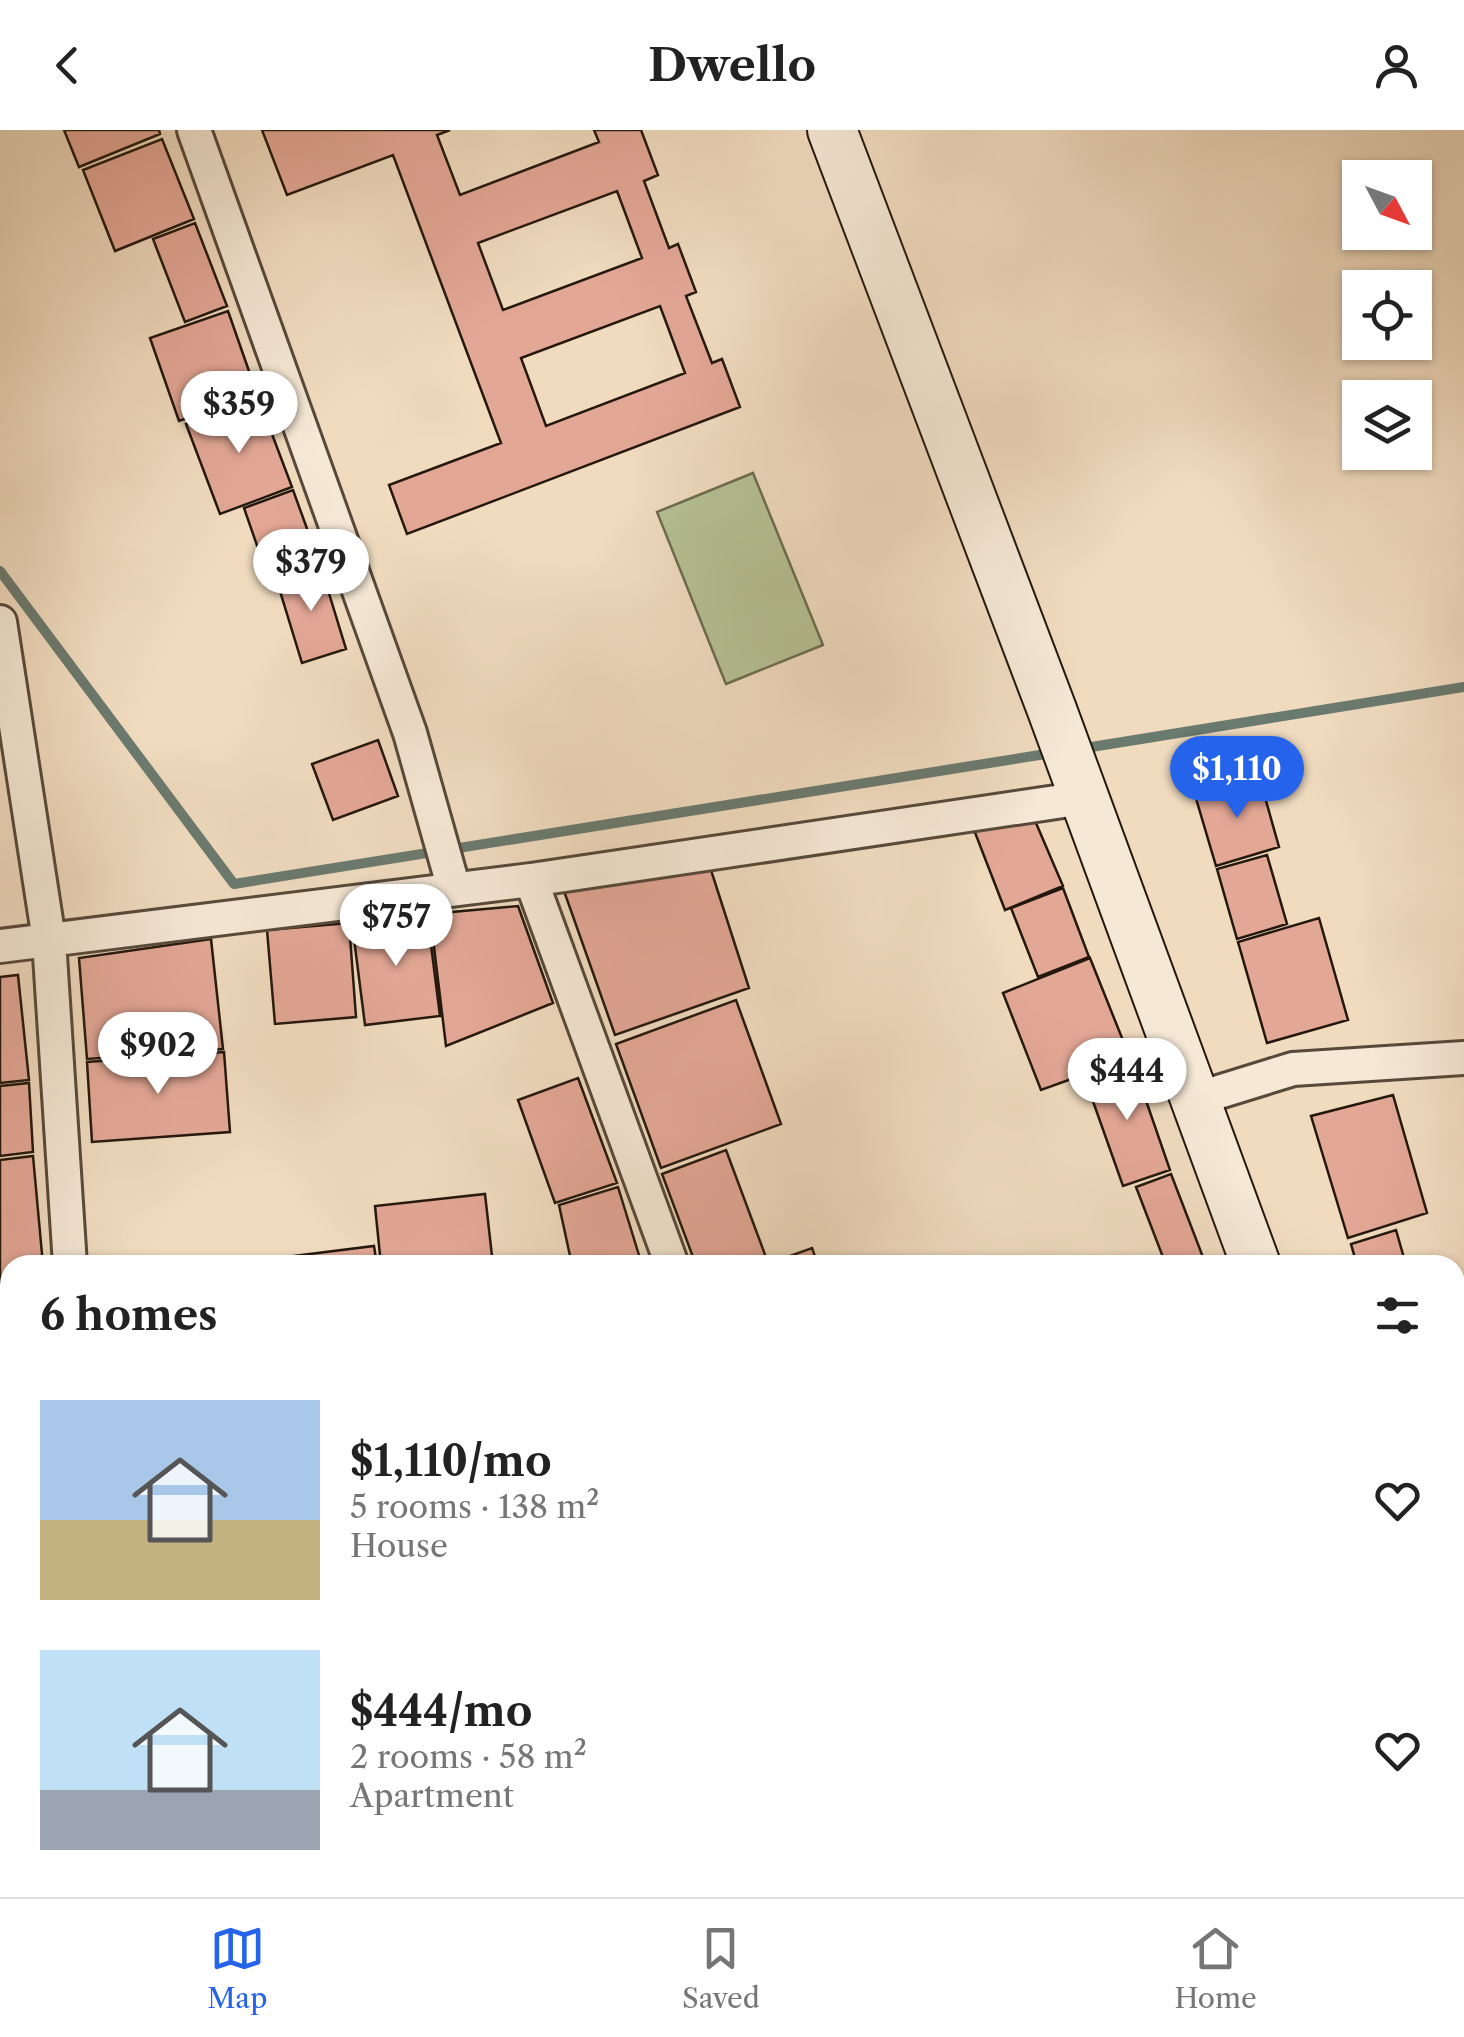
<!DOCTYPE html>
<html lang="en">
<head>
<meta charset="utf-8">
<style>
  :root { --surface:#fff; --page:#f2f2f2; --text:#222; --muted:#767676; --line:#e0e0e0; --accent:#2563eb }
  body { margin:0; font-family:"Libre Caslon Text",serif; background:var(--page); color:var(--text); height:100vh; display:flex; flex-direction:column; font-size:38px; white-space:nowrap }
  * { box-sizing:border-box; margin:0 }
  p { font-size:32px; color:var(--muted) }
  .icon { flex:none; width:55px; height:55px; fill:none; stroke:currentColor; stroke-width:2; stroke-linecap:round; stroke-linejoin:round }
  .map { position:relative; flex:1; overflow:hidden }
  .sheet { position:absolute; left:0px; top:1125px; width:1465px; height:642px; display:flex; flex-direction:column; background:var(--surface); border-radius:30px 30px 0 0; box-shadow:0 2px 8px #0004 }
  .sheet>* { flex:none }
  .needle { width:65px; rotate:131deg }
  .buttons { position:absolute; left:1342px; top:30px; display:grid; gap:20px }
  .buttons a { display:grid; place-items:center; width:90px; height:90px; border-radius:0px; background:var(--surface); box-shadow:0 2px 8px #0004; font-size:50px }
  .price { position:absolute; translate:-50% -85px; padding:0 22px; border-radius:35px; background:#fff; color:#222; font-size:32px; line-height:65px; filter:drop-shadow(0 2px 5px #0008) }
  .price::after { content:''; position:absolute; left:50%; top:60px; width:30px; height:22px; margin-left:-15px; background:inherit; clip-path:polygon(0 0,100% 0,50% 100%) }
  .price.selected { background:var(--accent); color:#fff }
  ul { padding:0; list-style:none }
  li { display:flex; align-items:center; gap:30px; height:250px; padding:0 40px }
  li span { display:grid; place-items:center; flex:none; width:280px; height:200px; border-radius:0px; color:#555 }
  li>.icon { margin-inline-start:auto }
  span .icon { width:120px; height:120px; fill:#fffc; stroke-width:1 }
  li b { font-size:42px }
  h2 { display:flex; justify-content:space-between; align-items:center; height:120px; padding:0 40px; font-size:42px }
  header { display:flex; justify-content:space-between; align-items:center; height:130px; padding:0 40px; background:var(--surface); font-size:45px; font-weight:700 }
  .dock { display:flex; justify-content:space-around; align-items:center; height:140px; border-top:2px solid var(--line); background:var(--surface); font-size:28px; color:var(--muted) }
  .dock a { display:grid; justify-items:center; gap:5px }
  .dock .selected { color:var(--accent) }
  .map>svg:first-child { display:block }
  .green { fill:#b5c195; stroke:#6c6c51; stroke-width:2.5 }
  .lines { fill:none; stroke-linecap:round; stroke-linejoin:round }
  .stream { stroke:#6b7a6f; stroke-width:10 }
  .building { fill:#e3a796; stroke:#24180d; stroke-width:2.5; fill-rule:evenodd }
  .minor-casing { stroke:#57493a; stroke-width:38 }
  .secondary-casing { stroke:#24180d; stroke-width:52 }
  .minor { stroke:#f5e8d5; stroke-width:32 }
  .secondary { stroke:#f5e8d5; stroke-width:48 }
</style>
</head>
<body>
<header><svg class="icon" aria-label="back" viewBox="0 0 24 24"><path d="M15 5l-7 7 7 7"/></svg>Dwello<svg class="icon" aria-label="person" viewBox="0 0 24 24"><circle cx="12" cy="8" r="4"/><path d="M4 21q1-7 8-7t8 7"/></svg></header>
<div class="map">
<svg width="1464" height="1767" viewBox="0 0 1464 1767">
  <rect width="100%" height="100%" fill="#f0dbbf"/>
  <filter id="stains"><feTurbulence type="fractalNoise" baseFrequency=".002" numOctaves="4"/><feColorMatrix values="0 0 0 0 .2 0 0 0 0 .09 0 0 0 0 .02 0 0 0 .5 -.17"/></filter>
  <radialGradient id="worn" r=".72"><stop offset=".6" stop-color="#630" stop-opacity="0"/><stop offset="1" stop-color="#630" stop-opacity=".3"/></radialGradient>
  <path class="green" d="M 753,343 L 823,515 L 726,554 L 657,382 Z"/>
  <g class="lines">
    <path class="stream" d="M 0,441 L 234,754 L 1052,623
      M 1079,619 L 1464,557"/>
  </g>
  <path class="building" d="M 64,0 L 159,0 L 160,4 L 79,37 Z
    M 262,0 L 450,0 L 437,5 L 460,65 L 599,12 L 594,0 L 641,0 L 658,45 L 644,51 L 669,118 L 678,114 L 696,162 L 686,166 L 712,233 L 722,229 L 740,277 L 407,404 L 389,355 L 501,313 L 393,25 L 287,65 ZM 617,61 L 642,128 L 503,180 L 478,113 ZM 660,176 L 685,243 L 546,296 L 521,228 Z
    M 162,9 L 194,89 L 115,121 L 83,40 Z
    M 195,93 L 227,176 L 185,192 L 153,109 Z
    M 228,181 L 257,264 L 179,291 L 150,208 Z
    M 258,267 L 292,357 L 220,384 L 186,294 Z
    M 293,360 L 318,429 L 268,447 L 244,378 Z
    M 320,434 L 346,519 L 302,533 L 276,448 Z
    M 378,610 L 398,666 L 333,690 L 312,634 Z
    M 1259,646 L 1279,717 L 1216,736 L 1195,665 Z
    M 1033,686 L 1063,756 L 1005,780 L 974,700 Z
    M 1267,725 L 1287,794 L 1237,809 L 1217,739 Z
    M 710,737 L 749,858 L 615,905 L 564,761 Z
    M 1063,758 L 1089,827 L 1038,847 L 1011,778 Z
    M 518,776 L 553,873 L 446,916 L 430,784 Z
    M 427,783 L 440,886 L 365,895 L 352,793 Z
    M 1319,788 L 1348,890 L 1267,913 L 1238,812 Z
    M 349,793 L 356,887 L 275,894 L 267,800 Z
    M 211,809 L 223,919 L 87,929 L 79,828 Z
    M 1090,828 L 1130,928 L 1041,960 L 1003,863 Z
    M 18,845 L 29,950 L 0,953 L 0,847 Z
    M 736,870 L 781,994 L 661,1038 L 616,914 Z
    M 224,922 L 230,1002 L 92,1012 L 87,932 Z
    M 1132,930 L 1170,1040 L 1123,1056 L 1084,946 Z
    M 578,948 L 617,1053 L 555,1073 L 518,970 Z
    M 29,953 L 33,1022 L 0,1026 L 0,956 Z
    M 1393,965 L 1427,1083 L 1348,1108 L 1311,986 Z
    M 726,1020 L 767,1130 L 753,1135 L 696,1135 L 662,1044 Z
    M 33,1026 L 43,1135 L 10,1135 L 10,1200 L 0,1201 L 0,1030 Z
    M 1171,1044 L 1206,1135 L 1166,1135 L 1136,1057 Z
    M 618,1057 L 642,1135 L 572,1135 L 559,1075 Z
    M 485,1064 L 493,1135 L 381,1135 L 375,1076 Z
    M 1396,1100 L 1406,1135 L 1357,1135 L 1351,1114 Z
    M 374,1116 L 377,1135 L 223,1135 Z
    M 812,1118 L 818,1135 L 765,1135 Z
    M 10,1207 L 10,1375 L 0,1376 L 0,1208 Z
    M 1464,1329 L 1464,1448 L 1459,1450 L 1455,1438 L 1455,1332 Z
    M 10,1590 L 10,1659 L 0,1660 L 0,1591 Z
    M 10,1661 L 10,1755 L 5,1756 L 0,1662 Z
    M 133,1758 L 250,1758 L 133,1762 Z
    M 254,1758 L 352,1758 L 352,1759 L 254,1759 Z
    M 357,1758 L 459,1758 L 459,1762 L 357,1761 Z
    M 462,1758 L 557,1758 L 556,1767 L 462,1762 Z
    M 559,1758 L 674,1758 L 674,1767 L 559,1767 Z
    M 694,1758 L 805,1758 L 804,1767 L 694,1767 Z"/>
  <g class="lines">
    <g class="minor-casing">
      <path id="minor" d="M 194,0 L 410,603 L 454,759
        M 0,492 L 49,810 L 70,1135
        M 531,750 L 672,1135
        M 0,816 L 531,750 L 1083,668
        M 1196,969 L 1293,939 L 1464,928
        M 111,1758 L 112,1767
        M 901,1758 L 904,1767
        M 1455,1767 L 1464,1765"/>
    </g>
    <g class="secondary-casing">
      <path id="secondary" d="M 832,0 L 1052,580 L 1256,1135
        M 1455,1684 L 1464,1709"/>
    </g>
    <use href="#minor" class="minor"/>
    <use href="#secondary" class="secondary"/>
  </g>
  <rect width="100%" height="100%" filter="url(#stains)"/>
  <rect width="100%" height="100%" fill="url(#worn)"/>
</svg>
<div class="buttons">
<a><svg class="needle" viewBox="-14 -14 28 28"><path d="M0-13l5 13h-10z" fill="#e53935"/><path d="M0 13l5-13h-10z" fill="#767676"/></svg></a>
<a><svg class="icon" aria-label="locate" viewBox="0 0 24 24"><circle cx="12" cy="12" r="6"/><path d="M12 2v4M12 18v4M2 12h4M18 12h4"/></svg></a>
<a><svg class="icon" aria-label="layers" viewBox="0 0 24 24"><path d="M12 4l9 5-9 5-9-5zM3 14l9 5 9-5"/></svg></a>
</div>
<b class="price" style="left:239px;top:326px">$359</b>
<b class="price" style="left:311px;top:484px">$379</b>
<b class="price selected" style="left:1237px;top:691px">$1,110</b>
<b class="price" style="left:396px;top:839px">$757</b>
<b class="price" style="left:158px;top:967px">$902</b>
<b class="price" style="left:1127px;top:993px">$444</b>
<section class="sheet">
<h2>6 homes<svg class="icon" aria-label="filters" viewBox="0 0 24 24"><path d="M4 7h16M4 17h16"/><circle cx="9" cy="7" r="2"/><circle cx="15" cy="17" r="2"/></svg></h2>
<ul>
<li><span style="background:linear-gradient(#a9c7e8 60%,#c2b280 0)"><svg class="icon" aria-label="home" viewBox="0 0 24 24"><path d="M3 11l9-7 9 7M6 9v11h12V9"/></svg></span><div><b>$1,110/mo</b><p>5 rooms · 138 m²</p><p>House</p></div><svg class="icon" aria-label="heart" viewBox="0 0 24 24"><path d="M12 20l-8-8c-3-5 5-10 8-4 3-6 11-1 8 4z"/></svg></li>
<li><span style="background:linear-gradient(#bfe0f5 70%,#9aa5b1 0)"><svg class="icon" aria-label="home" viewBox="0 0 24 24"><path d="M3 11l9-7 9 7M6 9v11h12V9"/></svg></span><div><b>$444/mo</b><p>2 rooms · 58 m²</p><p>Apartment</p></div><svg class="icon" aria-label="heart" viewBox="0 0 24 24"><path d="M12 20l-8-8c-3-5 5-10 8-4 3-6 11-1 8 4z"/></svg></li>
</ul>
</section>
</div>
<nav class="dock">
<a class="selected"><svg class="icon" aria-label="map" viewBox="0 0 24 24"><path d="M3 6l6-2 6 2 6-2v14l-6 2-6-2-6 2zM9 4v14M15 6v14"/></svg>Map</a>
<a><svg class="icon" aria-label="saved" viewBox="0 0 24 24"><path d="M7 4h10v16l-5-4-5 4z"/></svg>Saved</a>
<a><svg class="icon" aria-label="home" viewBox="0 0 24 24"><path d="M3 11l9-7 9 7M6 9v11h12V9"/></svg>Home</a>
</nav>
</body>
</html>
